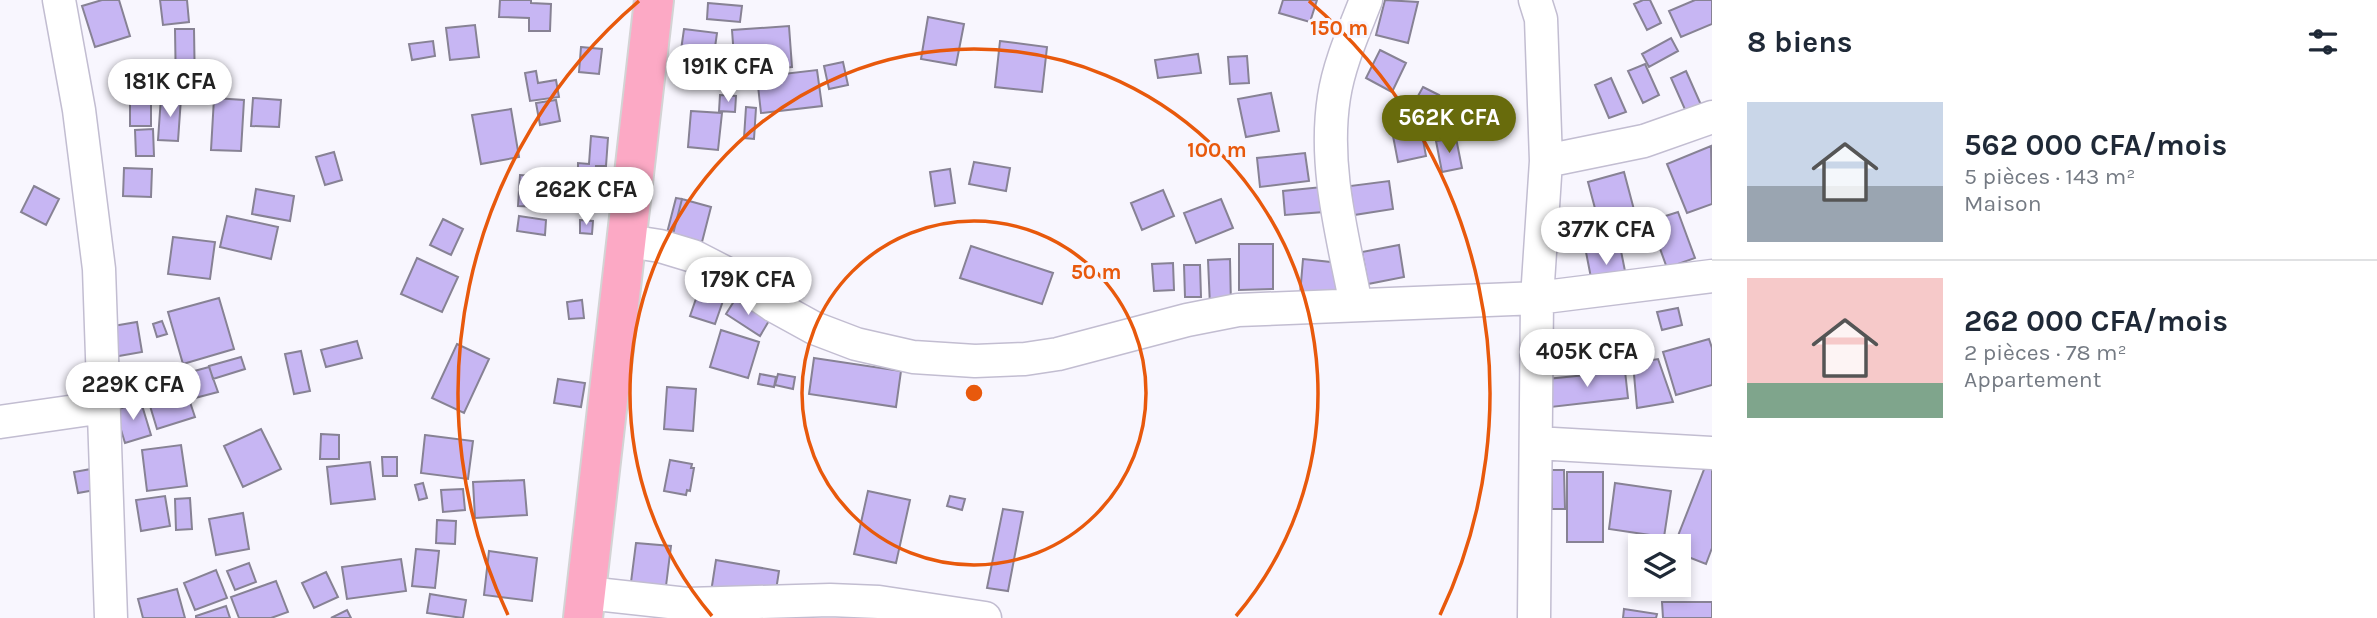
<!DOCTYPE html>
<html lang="fr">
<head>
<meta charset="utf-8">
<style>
  :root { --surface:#fff; --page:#f2f2f3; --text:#1f2937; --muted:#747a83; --line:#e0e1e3; --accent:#686b0c }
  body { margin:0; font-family:Karla,sans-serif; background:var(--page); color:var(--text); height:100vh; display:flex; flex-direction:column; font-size:26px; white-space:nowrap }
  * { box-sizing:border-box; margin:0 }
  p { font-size:23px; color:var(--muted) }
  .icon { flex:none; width:38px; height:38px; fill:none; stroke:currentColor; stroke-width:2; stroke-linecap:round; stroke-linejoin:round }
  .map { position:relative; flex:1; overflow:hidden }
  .details { display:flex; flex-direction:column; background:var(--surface); width:665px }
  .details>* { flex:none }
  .tools { position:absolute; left:1628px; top:534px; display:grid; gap:14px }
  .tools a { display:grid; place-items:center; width:63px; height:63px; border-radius:0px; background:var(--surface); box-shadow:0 4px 10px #0003; font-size:35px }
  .price { position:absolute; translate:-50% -60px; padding:0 16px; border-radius:24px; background:#fff; color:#222; font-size:23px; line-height:46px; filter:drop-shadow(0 2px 4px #0008) }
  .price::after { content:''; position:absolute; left:50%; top:42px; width:21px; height:16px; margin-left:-10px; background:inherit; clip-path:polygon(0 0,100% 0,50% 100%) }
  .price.on { background:var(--accent); color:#fff }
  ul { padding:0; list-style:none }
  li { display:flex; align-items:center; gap:21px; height:175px; padding:0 35px }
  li+li { border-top:2px solid var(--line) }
  li span { display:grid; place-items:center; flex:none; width:196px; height:140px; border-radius:0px; color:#555 }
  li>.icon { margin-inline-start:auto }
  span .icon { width:84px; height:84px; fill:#fffc; stroke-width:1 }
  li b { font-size:30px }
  h2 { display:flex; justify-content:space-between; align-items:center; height:84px; padding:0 35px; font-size:30px }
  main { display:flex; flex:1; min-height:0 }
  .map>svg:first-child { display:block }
  .building { fill:#c7b6f3; stroke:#878294; stroke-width:2 }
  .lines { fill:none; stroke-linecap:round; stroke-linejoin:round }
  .minor-casing { stroke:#c2bdd1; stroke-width:35 }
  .major-casing { stroke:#d3d3d4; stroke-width:42 }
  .minor { stroke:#fff; stroke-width:32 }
  .major { stroke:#fca9c5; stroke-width:38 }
  .ring { fill:none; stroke:#e8590c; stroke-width:3.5 }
  .centre { fill:#e8590c; stroke:#f8f6fe; stroke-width:3.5 }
  .ring-label { font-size:21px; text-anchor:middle; font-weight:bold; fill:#e8590c; stroke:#f8f6fe; stroke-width:6; stroke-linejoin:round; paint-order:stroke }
</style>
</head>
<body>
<main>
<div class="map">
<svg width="1712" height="618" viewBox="0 0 1712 618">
  <rect width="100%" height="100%" fill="#f8f6fe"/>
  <path class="building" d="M 102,0 L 119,0 L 130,36 L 95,47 L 82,6 Z
    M 160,0 L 187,0 L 189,22 L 163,25 Z
    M 500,0 L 531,0 L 531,3 L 551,4 L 550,31 L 529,31 L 529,18 L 499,17 Z
    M 1283,0 L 1317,0 L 1310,22 L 1279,13 Z
    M 1385,0 L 1418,2 L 1408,43 L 1376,35 Z
    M 1643,0 L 1650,0 L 1661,23 L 1647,30 L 1634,4 Z
    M 1695,0 L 1712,0 L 1712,24 L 1681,37 L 1669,11 Z
    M 708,3 L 742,6 L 740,22 L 707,19 Z
    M 928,17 L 964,24 L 956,65 L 921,59 Z
    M 475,25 L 479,57 L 450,60 L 446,28 Z
    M 789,26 L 792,67 L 735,71 L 732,30 Z
    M 175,29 L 194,29 L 195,93 L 176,93 Z
    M 684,29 L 717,33 L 710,83 L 677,78 Z
    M 1671,38 L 1678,51 L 1649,67 L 1642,54 Z
    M 433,41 L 435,56 L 412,60 L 409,44 Z
    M 1000,41 L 1047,47 L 1042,92 L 995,87 Z
    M 581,47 L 602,49 L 599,74 L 579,72 Z
    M 1380,50 L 1406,63 L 1392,92 L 1366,78 Z
    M 1198,54 L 1201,73 L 1158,78 L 1155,60 Z
    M 1247,56 L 1249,83 L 1230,84 L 1228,57 Z
    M 843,62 L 848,85 L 829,89 L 824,66 Z
    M 1645,64 L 1659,95 L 1643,103 L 1628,71 Z
    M 817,70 L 822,106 L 761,113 L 757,77 Z
    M 536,71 L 538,83 L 556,80 L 559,97 L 530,101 L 525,73 Z
    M 1686,71 L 1702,107 L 1687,114 L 1671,78 Z
    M 1611,78 L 1626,112 L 1609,118 L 1595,85 Z
    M 1423,87 L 1439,95 L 1425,120 L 1409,112 Z
    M 1271,93 L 1279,131 L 1246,137 L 1238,99 Z
    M 720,95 L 736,96 L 735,112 L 719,111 Z
    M 161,97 L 181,98 L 178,141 L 158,140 Z
    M 214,98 L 244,100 L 241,151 L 211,150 Z
    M 253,98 L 281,100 L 279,127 L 251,126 Z
    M 556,100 L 560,121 L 540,125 L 536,103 Z
    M 130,102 L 151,102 L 151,126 L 130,126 Z
    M 746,107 L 756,108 L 754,139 L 744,138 Z
    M 511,109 L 519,157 L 481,164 L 472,115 Z
    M 691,111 L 722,113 L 718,150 L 688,147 Z
    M 153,129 L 154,156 L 136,156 L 135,130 Z
    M 1421,129 L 1426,156 L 1398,162 L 1393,136 Z
    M 591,136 L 608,138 L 606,166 L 596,166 L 595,180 L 578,179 L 578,163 L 589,164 Z
    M 1456,138 L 1462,168 L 1442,172 L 1436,141 Z
    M 1711,146 L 1712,204 L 1687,213 L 1667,164 Z
    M 334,152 L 342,180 L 325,185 L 316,157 Z
    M 1305,153 L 1309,181 L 1260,187 L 1257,158 Z
    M 974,162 L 1010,168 L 1006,191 L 969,184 Z
    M 124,168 L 152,169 L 151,197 L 123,196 Z
    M 950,169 L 955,203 L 935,206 L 930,172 Z
    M 1624,172 L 1637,221 L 1601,231 L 1588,182 Z
    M 520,175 L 542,177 L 540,207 L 518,206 Z
    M 1389,181 L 1393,209 L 1354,215 L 1350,186 Z
    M 34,186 L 59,199 L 46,225 L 21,212 Z
    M 1322,187 L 1324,212 L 1285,215 L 1283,191 Z
    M 256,189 L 294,196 L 290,221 L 252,214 Z
    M 1163,190 L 1174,216 L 1142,230 L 1131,203 Z
    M 676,198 L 682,199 L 673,234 L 667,233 Z
    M 682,199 L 711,207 L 702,242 L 673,234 Z
    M 1221,199 L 1233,228 L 1196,243 L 1184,213 Z
    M 1678,212 L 1695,258 L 1667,268 L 1650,221 Z
    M 227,216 L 278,227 L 271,259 L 220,247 Z
    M 519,216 L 546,220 L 545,235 L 517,231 Z
    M 443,219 L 463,229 L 451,255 L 430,245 Z
    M 580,220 L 593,221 L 592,234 L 580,233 Z
    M 1618,236 L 1629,291 L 1595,298 L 1584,242 Z
    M 173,237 L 215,242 L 210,279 L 168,274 Z
    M 1239,244 L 1273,244 L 1273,289 L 1239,290 Z
    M 1399,245 L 1404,277 L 1368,284 L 1362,252 Z
    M 971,246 L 1053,273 L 1042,304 L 960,278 Z
    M 417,258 L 458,277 L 442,312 L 401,294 Z
    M 1230,259 L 1231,305 L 1210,306 L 1208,260 Z
    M 1303,259 L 1340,263 L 1337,298 L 1300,295 Z
    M 1173,263 L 1174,290 L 1154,291 L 1152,264 Z
    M 1184,265 L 1200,265 L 1201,297 L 1185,297 Z
    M 699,290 L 724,298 L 715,324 L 690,316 Z
    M 219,298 L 234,349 L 183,364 L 168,312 Z
    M 736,298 L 770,319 L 760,336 L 726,314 Z
    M 582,300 L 584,318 L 569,319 L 567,302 Z
    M 1678,308 L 1682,325 L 1662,330 L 1657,312 Z
    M 162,321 L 167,334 L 157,337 L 153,324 Z
    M 137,322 L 142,352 L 113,357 L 107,327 Z
    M 721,330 L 759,342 L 748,378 L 710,367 Z
    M 1709,339 L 1712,348 L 1712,385 L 1676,395 L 1663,352 Z
    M 357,341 L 362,358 L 326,367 L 321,350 Z
    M 457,344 L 489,359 L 464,413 L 432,398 Z
    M 301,351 L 310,391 L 294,394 L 285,354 Z
    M 241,357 L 245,369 L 213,379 L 209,366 Z
    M 814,358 L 901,371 L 896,407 L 809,394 Z
    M 1658,359 L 1673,402 L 1637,408 L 1633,363 Z
    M 209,367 L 218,392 L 195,398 L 187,373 Z
    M 1625,371 L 1628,398 L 1551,407 L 1547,379 Z
    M 760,374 L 776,377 L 774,387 L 758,384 Z
    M 778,374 L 795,377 L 793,389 L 775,385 Z
    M 558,379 L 585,383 L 581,407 L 554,403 Z
    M 184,384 L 195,417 L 157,429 L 147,396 Z
    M 667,387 L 696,389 L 693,431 L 664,429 Z
    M 141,402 L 151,435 L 125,443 L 115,410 Z
    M 261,429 L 281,469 L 243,487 L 224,446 Z
    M 321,434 L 339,435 L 339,459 L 320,459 Z
    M 425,435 L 473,441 L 468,479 L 421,473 Z
    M 181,445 L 187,486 L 147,491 L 142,450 Z
    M 382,457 L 397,457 L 397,476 L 383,476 Z
    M 670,460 L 692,464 L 691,468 L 694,468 L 690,491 L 687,490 L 686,495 L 664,491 Z
    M 370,462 L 375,499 L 331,504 L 327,467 Z
    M 1705,467 L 1712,469 L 1712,548 L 1706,564 L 1678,553 L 1678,546 L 1674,546 Z
    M 91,469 L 95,490 L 78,493 L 74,472 Z
    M 1552,470 L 1564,470 L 1565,509 L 1552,509 Z
    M 1567,472 L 1603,472 L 1603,542 L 1567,542 Z
    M 524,480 L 527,515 L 475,518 L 473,482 Z
    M 423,483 L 427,498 L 419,500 L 415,485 Z
    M 1615,483 L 1671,491 L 1664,537 L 1609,529 Z
    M 463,489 L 465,510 L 443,512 L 441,490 Z
    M 868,491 L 910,500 L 896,563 L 854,554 Z
    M 165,496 L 170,526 L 141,531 L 136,500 Z
    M 950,496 L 965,499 L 962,510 L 947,506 Z
    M 190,498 L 192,529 L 176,530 L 175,499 Z
    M 1003,509 L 1023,512 L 1008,591 L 987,588 Z
    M 243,513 L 249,549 L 216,555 L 209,519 Z
    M 437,520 L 456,521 L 455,544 L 436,543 Z
    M 636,543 L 671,546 L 666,586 L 631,582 Z
    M 416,549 L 439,551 L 435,588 L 412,586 Z
    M 489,551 L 537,558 L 532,601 L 484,595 Z
    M 401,559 L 406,591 L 347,599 L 342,567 Z
    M 716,560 L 779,571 L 774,603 L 711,592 Z
    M 249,563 L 256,582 L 235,590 L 227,571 Z
    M 216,570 L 227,598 L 195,610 L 184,583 Z
    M 326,572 L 338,597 L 314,608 L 302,583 Z
    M 276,581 L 288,612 L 271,618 L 239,618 L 231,597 Z
    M 177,589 L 185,618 L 143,618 L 138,599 Z
    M 430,594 L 466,600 L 463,618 L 427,613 Z
    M 1662,602 L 1712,602 L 1712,618 L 1663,618 Z
    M 226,606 L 230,618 L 196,618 L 196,616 Z
    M 1624,609 L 1657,614 L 1656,618 L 1623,618 Z
    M 347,610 L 351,618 L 331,618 Z"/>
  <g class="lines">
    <g class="minor-casing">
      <path id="minor" d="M 59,0 L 79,110 L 99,269 L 111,618
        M 1546,161 L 1644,141 L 1712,117
        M 628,241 L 660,246 L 693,256 L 726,273 L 774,306 L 814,328 L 856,344 L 913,357 L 975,361 L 1025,359 L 1058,354 L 1187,320 L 1238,310 L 1537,298 L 1712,276
        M 1356,305 C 1343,237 1323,167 1334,97 C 1339,64 1354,31 1366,0
        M 0,422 L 104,407
        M 1536,443 L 1712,453
        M 587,593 L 687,604 L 830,600 L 879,602 L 985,618
        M 1534,618 L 1537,298 L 1546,161 L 1541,19 L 1535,0"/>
    </g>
    <g class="major-casing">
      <path id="major" d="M 583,618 L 654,0"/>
    </g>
    <use href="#minor" class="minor"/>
    <use href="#major" class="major"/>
  </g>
  <g class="ring">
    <circle cx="974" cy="393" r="172"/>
    <path d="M712 616A344 344 0 1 1 1236 616"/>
    <path d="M508 615A516 516 0 0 1 639 1M1309 1A516 516 0 0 1 1440 615"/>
  </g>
  <circle cx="974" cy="393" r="10" class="centre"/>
  <g class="ring-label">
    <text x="1339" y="35">150 m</text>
    <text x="1217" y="157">100 m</text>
    <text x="1096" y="279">50 m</text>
  </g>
</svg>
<div class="tools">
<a><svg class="icon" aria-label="layers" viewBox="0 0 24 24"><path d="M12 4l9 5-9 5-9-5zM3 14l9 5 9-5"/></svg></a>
</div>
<b class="price" style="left:728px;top:104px">191K CFA</b>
<b class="price" style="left:170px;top:119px">181K CFA</b>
<b class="price on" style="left:1449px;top:155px">562K CFA</b>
<b class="price" style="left:586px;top:227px">262K CFA</b>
<b class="price" style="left:1606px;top:267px">377K CFA</b>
<b class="price" style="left:748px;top:317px">179K CFA</b>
<b class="price" style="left:1587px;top:389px">405K CFA</b>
<b class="price" style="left:133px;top:422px">229K CFA</b>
</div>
<section class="details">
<h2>8 biens<svg class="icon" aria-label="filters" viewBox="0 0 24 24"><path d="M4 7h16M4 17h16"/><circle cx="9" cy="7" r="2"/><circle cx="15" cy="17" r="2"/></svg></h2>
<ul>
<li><span style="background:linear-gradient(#c9d6e8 60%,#9aa5b1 0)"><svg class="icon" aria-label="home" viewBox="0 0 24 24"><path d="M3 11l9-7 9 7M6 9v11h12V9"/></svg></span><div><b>562 000 CFA/mois</b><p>5 pièces · 143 m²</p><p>Maison</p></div></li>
<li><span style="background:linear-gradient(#f6c9c9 75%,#7fa58c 0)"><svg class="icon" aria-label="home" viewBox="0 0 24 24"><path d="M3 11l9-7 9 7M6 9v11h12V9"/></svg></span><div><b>262 000 CFA/mois</b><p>2 pièces · 78 m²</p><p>Appartement</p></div></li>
</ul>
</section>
</main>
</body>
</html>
